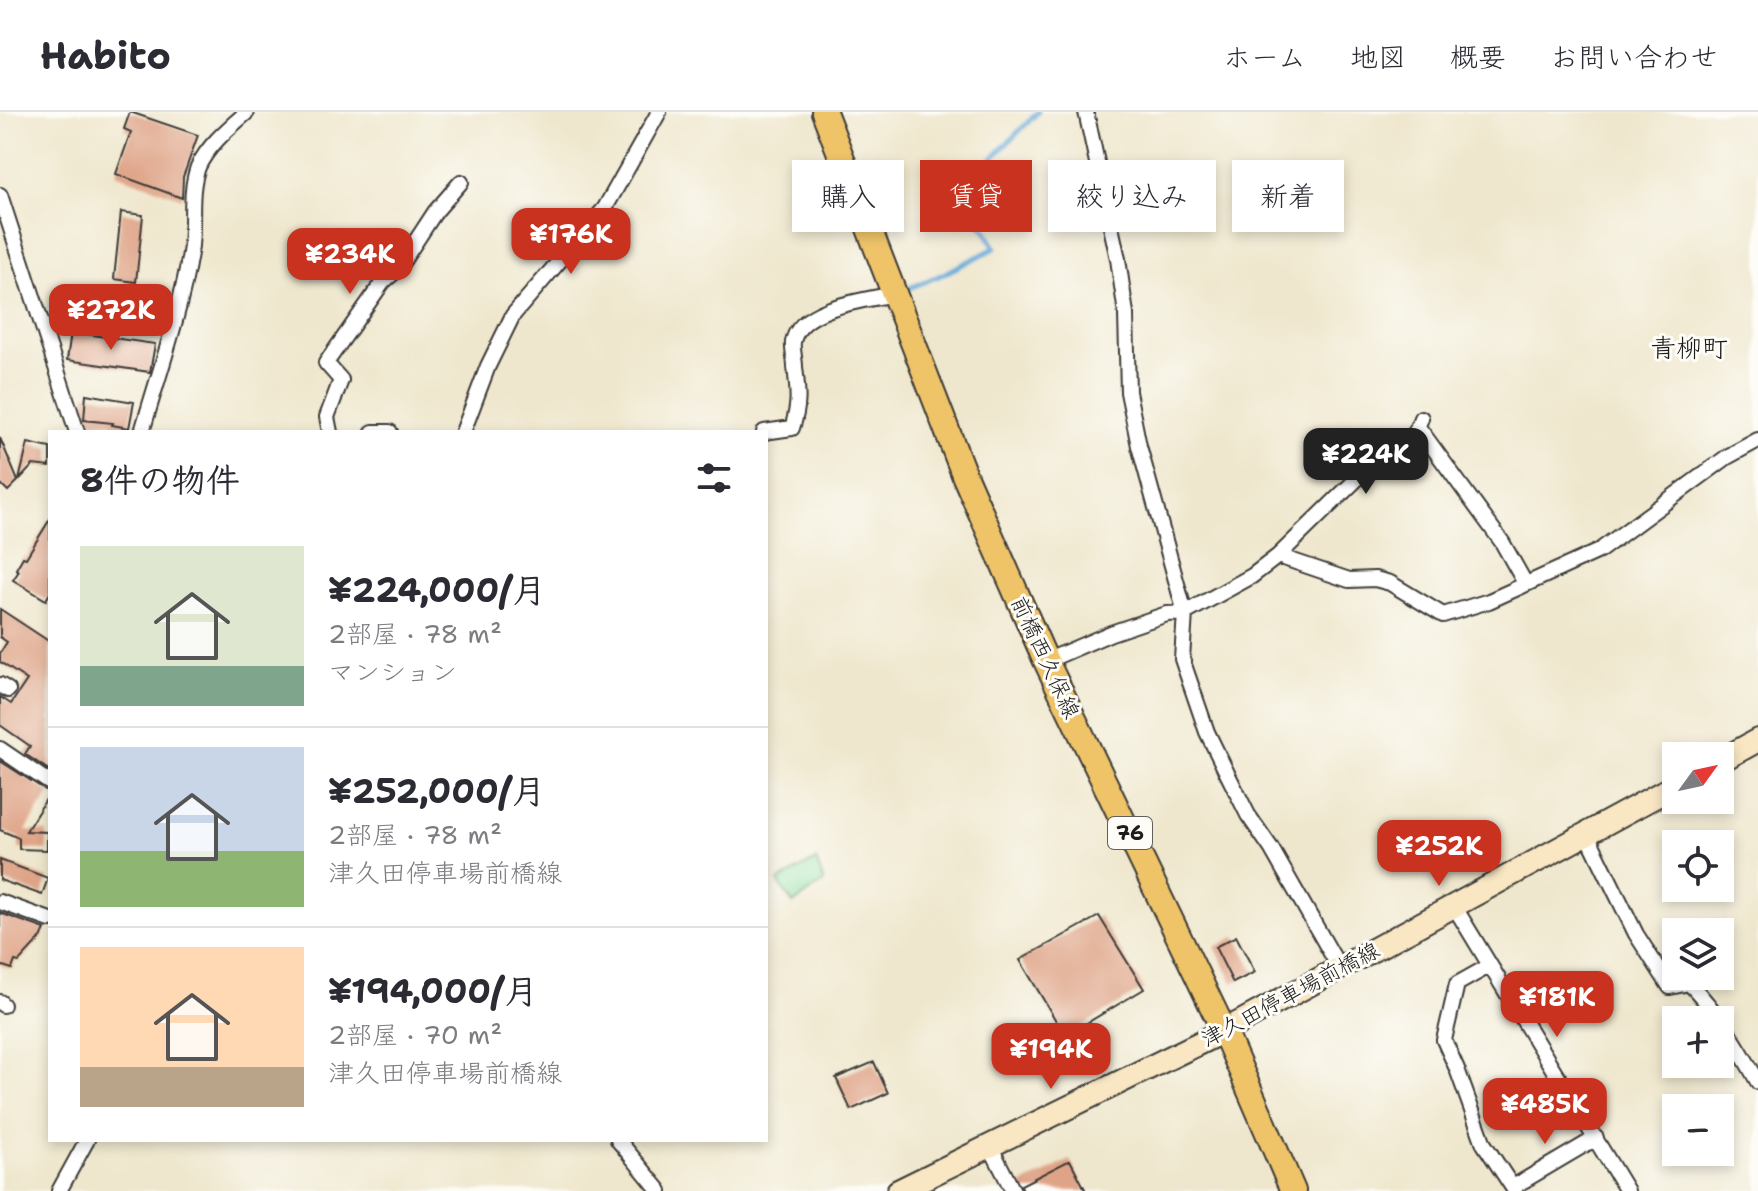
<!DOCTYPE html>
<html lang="ja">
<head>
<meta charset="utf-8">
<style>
  :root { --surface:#fff; --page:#f2f2f3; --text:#2b2b33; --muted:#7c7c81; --line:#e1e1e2; --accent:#c8321e }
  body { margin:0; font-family:"Shantell Sans","Klee One",sans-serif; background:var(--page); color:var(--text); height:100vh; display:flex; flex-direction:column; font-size:30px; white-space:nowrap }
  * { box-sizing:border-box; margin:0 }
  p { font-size:26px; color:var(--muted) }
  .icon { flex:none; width:44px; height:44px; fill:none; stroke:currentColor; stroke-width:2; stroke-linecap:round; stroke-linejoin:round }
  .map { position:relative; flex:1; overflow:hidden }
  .panel { position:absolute; left:48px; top:318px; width:720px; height:712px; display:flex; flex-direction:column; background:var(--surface); border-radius:0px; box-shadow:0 4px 12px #0003 }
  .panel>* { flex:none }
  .hud { position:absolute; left:792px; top:48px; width:760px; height:72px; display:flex; gap:16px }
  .needle { width:52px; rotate:57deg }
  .fabs { position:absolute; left:1662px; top:630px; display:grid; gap:16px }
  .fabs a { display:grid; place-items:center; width:72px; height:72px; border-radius:0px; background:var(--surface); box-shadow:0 4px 12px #0003; font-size:40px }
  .price { position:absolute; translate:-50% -68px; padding:0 18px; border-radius:16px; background:var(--accent); color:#fff; font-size:26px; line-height:52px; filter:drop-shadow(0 2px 4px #0008) }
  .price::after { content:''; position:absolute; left:50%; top:48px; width:24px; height:18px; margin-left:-12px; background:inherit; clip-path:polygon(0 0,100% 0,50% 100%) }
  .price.current { background:#222; color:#fff }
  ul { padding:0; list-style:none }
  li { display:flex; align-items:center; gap:24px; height:200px; padding:0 32px }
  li+li { border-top:2px solid var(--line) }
  li span { display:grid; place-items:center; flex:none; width:224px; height:160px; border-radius:0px; color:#555 }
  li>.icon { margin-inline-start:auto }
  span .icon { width:96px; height:96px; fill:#fffc; stroke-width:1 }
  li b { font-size:34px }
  h2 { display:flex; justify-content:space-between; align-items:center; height:96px; padding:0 32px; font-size:34px }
  .chip { padding:0 28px; border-radius:0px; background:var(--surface); box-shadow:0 4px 12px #0003; font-size:28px; line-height:72px }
  .chip.current { background:var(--accent); color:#fff }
  header { display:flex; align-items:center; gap:48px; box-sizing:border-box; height:112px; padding:0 40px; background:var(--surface); border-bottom:2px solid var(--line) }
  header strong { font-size:38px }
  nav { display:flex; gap:44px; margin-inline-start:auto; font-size:28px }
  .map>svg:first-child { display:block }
  .green { fill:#88dda0; stroke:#527c5e; stroke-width:2 }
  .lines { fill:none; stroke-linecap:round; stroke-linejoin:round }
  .stream { stroke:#63a7d8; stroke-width:5 }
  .building { fill:#dfa488 }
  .minor-casing { stroke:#3c3a37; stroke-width:18 }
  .secondary-casing { stroke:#3c3a37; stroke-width:26 }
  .primary-casing { stroke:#3c3a37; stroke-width:28 }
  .minor { stroke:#fff; stroke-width:14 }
  .secondary { stroke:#f9e7c3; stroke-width:22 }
  .primary { stroke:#efc469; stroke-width:24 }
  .labels { text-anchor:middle; stroke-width:6; stroke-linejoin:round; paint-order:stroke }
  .shield { fill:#fdfcf7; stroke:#605f5e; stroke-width:2 }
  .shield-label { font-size:20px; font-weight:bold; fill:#1c1c1c }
  .street-label { font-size:22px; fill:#1c1c1c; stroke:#fdfcf7 }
  .quarter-label { font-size:26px; fill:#1c1c1c; stroke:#fdfcf7 }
</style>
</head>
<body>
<header>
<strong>Habito</strong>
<nav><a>ホーム</a><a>地図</a><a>概要</a><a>お問い合わせ</a></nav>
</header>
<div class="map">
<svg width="1758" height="1079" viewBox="0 0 1758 1079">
  <rect width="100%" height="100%" fill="#fdfcf7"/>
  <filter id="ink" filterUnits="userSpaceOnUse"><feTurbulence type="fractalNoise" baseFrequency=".0125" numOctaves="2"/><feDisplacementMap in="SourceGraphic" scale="16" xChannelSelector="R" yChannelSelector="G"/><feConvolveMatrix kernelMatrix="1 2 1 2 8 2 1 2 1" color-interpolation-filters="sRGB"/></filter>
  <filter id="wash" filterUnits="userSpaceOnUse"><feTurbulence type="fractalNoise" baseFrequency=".006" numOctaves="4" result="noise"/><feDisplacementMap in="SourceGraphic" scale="32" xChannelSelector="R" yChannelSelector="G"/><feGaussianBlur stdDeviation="1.8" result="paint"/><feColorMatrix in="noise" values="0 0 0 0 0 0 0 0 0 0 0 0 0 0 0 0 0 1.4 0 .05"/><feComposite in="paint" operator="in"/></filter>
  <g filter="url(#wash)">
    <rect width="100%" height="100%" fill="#efe7cd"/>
    <path class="green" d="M 816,748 L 824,770 L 793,792 L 778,769 Z"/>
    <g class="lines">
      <path class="stream" d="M 902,179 L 941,163 L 995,136 L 985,117 L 952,84 L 971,68 L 1038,0"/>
    </g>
    <g id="blocks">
      <path class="building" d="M 130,0 L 198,23 L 183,65 L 182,86 L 116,62 L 131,20 L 124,17 Z
        M 121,100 L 143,103 L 136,170 L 114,167 Z
        M 71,220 L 155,232 L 150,260 L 67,248 Z
        M 86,282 L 134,290 L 129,316 L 112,313 L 113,311 L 84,308 Z
        M 0,326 L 18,369 L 8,379 L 0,371 Z
        M 28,331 L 50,336 L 50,355 L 33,353 L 19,368 Z
        M 50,407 L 50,481 L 46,488 L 13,468 L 19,459 L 16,457 L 23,445 L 26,446 Z
        M 0,497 L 50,530 L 50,659 L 25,642 L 30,634 L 0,613 L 0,585 L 11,592 L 27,568 L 0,550 L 0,541 L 7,530 L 0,525 Z
        M 0,649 L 50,681 L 26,719 L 47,720 L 47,738 L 19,737 L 19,726 L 0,718 Z
        M 0,748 L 48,766 L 42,783 L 0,768 Z
        M 0,801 L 45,817 L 41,826 L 19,850 L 15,849 L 12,857 L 0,853 Z
        M 1099,804 L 1144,877 L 1065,924 L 1020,848 Z
        M 1236,824 L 1255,860 L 1233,871 L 1215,835 Z
        M 874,950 L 888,981 L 851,998 L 836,966 Z
        M 1070,1048 L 1086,1079 L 1023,1079 L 1021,1073 Z"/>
    </g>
  </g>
  <g filter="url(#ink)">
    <use href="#blocks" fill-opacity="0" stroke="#3c3a37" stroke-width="2"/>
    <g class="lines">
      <g class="minor-casing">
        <path id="minor" d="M 1086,0 L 1118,147 L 1126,202 L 1128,280 L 1139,334 L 1185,501 L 1182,547 L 1207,620 L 1226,659 L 1248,703 L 1271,736 L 1339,855
          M 0,83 L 77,320
          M 1418,315 L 1502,430 L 1525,471
          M 142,320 C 159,261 180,202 190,141 C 195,113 188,82 198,55 C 208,33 230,15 247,0
          M 330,320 L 327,305 L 341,268 L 326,251 L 383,170 L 397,158 L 435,100 L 461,70
          M 373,320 L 390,320
          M 463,320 L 488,254 L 513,203 L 605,96 L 659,0
          M 764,320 L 792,316 C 800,292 798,280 795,255 C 795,247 792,237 793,230 C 799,195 866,188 895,182
          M 1278,444 L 1362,362 L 1414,324 L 1421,306
          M 1046,549 L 1111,521 L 1167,502 L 1185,501 L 1252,464 L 1278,444 L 1349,468 L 1375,467 L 1390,471 L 1443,503 L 1489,489 L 1599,439 L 1727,345 L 1758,328
          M 0,573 L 8,578
          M 0,637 L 50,671
          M 1587,722 L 1636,822 L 1670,875 L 1689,871 C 1718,901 1738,934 1758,970
          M 0,790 L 50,808
          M 1454,794 L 1627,1079
          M 1489,854 L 1457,872 L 1444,928 L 1457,957 L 1484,1032 L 1515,1079
          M 0,890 L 3,893
          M 618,1028 L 660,1079
          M 990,1034 L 1013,1079
          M 1513,1075 L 1596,1026
          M 59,1079 L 87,1028"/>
      </g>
      <g class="secondary-casing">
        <path id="secondary" d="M 1720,649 L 1758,628
          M 898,1079 L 1224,919 L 1676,673"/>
      </g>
      <g class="primary-casing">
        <path id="primary" d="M 824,0 L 965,365 L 1046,549 L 1224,919 L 1293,1079"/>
      </g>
      <use href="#minor" class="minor"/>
      <use href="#secondary" class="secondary"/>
      <use href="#primary" class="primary"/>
    </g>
  </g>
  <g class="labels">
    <rect class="shield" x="1108" y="705" width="44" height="32" rx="6"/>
    <g class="shield-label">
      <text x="1130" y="728">76</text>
    </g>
    <g class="street-label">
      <text transform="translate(1046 545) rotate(65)" y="8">前橋西久保線</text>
      <text transform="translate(1290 882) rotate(-28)" y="8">津久田停車場前橋線</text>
    </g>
    <g class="quarter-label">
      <text x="1689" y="245">青柳町</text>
    </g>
  </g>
</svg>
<div class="fabs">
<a><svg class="needle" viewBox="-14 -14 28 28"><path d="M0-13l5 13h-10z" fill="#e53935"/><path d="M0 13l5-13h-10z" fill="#7c7c81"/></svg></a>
<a><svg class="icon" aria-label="locate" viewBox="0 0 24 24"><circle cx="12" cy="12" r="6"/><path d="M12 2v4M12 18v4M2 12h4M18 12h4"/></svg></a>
<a><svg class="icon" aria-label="layers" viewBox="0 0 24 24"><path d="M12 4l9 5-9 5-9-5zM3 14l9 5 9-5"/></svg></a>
<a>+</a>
<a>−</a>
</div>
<b class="price" style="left:571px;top:164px">¥176K</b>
<b class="price" style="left:350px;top:184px">¥234K</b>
<b class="price" style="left:111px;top:240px">¥272K</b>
<b class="price current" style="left:1366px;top:384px">¥224K</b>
<b class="price" style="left:1439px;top:776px">¥252K</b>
<b class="price" style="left:1557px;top:927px">¥181K</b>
<b class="price" style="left:1051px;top:979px">¥194K</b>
<b class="price" style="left:1545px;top:1034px">¥485K</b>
<div class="hud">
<a class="chip">購入</a>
<a class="chip current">賃貸</a>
<a class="chip">絞り込み</a>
<a class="chip">新着</a>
</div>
<section class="panel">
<h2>8件の物件<svg class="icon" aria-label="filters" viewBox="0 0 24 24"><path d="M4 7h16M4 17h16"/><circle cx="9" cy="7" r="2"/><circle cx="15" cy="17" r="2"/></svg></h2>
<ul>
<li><span style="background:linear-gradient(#dfe7d0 75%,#7fa58c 0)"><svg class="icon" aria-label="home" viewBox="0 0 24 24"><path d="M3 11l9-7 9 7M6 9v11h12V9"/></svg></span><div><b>¥224,000/月</b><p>2部屋 · 78 m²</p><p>マンション</p></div></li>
<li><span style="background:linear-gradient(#c9d6e8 65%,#8fb573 0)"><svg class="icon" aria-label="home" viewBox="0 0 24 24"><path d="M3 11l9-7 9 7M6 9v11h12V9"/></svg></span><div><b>¥252,000/月</b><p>2部屋 · 78 m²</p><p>津久田停車場前橋線</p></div></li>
<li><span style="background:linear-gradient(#ffd9b3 75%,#b9a48a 0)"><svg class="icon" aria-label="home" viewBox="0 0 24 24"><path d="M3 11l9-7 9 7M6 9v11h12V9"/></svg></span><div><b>¥194,000/月</b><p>2部屋 · 70 m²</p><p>津久田停車場前橋線</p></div></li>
</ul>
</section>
</div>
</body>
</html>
